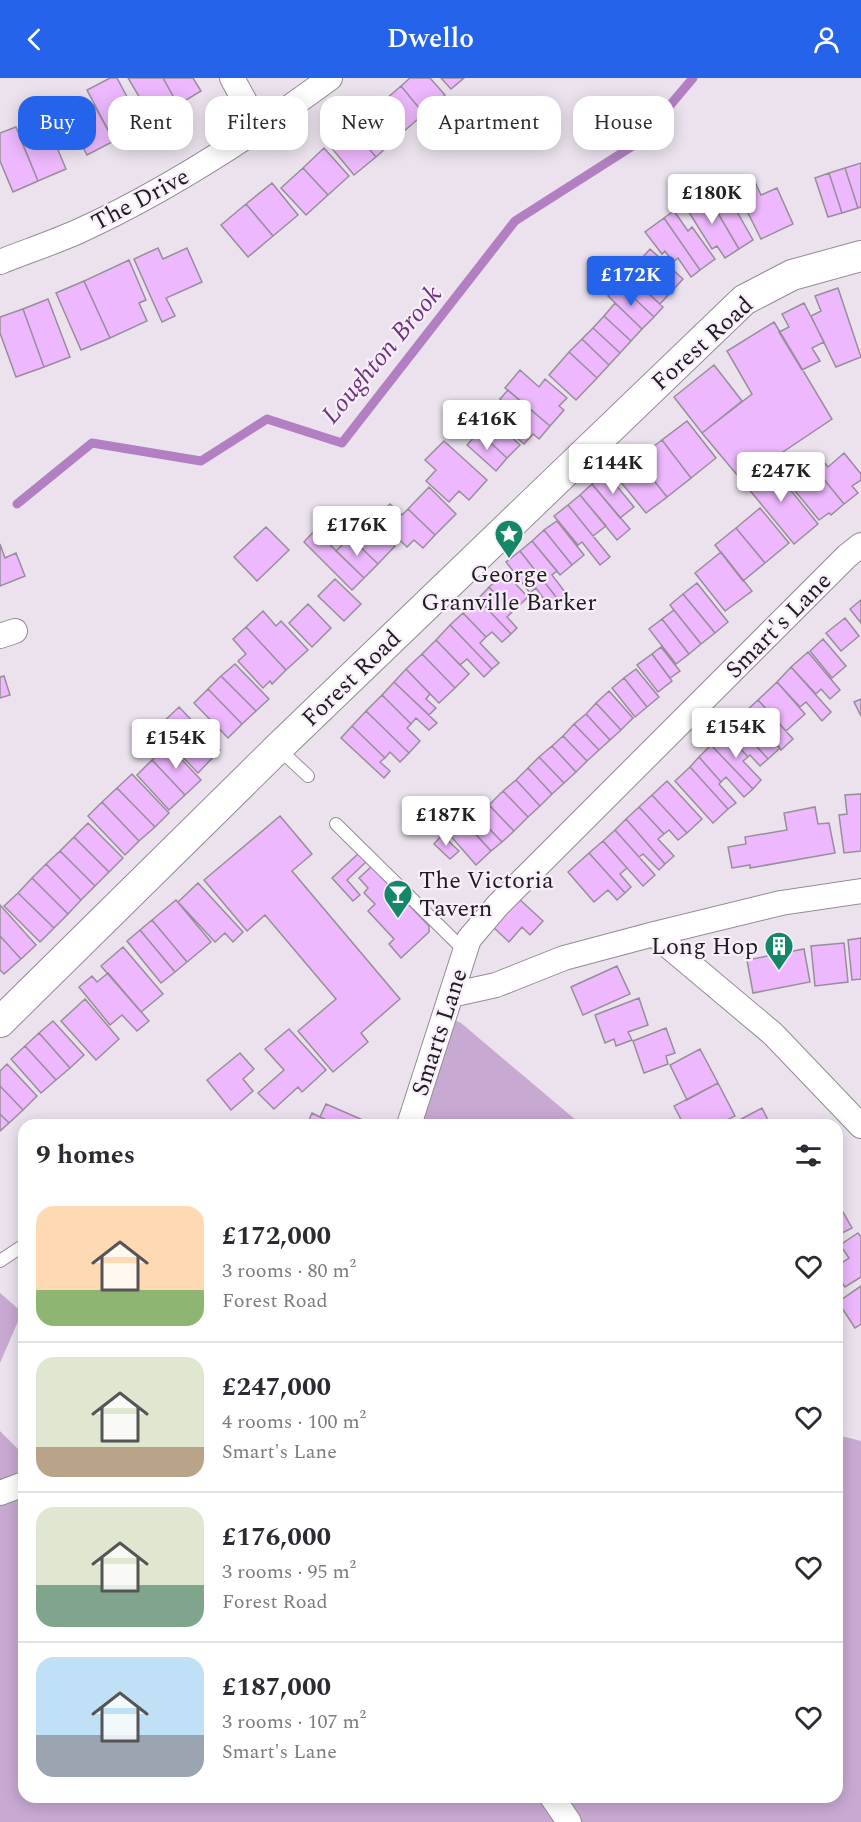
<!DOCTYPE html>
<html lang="en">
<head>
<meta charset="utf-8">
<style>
  :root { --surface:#fff; --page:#f7f7f7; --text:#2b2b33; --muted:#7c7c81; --line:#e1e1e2; --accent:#2563eb }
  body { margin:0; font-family:Spectral,serif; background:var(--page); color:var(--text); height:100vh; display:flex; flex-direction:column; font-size:22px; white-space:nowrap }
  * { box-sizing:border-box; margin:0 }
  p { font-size:20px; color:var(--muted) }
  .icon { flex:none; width:33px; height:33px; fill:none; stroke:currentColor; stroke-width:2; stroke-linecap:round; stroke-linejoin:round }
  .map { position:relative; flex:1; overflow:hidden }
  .details { position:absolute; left:18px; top:1041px; width:825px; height:684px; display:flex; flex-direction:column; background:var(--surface); border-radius:18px; box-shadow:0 3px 15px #0003 }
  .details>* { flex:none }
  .top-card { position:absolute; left:18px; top:18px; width:825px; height:54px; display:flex; gap:12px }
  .price { position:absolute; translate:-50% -51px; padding:0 14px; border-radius:6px; background:#fff; color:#222; font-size:20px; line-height:39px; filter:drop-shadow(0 2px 3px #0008) }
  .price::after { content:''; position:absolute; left:50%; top:36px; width:18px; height:14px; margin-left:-9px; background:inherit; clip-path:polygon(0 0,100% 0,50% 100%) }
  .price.on { background:var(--accent); color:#fff }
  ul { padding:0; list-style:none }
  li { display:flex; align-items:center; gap:18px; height:150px; padding:0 18px }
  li+li { border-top:2px solid var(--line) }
  li span { display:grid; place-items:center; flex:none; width:168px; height:120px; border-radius:18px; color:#555 }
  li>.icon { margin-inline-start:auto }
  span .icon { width:72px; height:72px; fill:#fffc; stroke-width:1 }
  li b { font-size:26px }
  h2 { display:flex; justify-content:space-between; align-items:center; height:72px; padding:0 18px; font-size:26px }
  .chip { padding:0 21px; border-radius:18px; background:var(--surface); box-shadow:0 3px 15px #0003; font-size:21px; line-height:54px }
  .chip.on { background:var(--accent); color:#fff }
  header { display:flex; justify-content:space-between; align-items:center; height:78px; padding:0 18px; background:var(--accent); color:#fff; font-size:27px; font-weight:600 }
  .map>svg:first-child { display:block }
  .green { fill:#c8a9d2 }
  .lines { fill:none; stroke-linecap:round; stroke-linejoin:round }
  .stream { stroke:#b280c2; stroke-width:9 }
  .building { fill:#edb8fd; stroke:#978e99; stroke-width:1.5 }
  .service-casing { stroke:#948b96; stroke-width:14 }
  .minor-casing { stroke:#948b96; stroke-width:26 }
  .tertiary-casing { stroke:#948b96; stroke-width:32 }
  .service { stroke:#fff; stroke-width:12 }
  .minor { stroke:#fff; stroke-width:24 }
  .tertiary { stroke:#fff; stroke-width:30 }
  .labels { text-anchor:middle; stroke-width:4.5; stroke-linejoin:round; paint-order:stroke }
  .street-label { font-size:24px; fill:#1f1c20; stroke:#f8effb }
  .poi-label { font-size:24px; fill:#1f1c20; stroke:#f8effb }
  .water-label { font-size:26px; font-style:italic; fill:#6f3181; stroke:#f8effb }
</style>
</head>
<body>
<header><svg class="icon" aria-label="back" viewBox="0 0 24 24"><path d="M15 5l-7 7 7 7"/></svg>Dwello<svg class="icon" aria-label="person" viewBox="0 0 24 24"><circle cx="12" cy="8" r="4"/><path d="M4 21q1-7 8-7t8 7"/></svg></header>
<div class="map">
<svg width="861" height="1744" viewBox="0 0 861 1744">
  <rect width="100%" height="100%" fill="#ebe2ee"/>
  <path class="green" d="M 448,939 L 461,945 L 577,1043 L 579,1047 L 414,1047 Z
    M 0,1215 L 22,1234 L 0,1285 Z
    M 0,1353 L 24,1377 L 24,1719 L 837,1719 L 837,1357 L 861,1363 L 861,1744 L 0,1744 Z"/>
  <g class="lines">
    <path class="stream" d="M 17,426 L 92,365 L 201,383 L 267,341 L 342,365 L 515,143 L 639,64 L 693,0"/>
  </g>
  <path class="building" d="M 110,0 L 117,0 L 142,47 L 114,63 L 87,12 Z
    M 128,0 L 163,0 L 178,27 L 153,42 Z
    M 163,0 L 193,0 L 201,13 L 178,27 Z
    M 410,0 L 430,0 L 445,17 L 424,36 L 401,8 Z
    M 441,0 L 464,0 L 451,11 Z
    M 401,8 L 424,36 L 403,54 L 379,27 Z
    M 94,27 L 114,63 L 87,77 L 68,41 Z
    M 373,31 L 397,60 L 376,79 L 351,50 Z
    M 48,48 L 66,91 L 38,103 L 20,60 Z
    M 16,49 L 38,103 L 13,114 L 0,83 L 0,55 Z
    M 351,50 L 376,79 L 354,97 L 330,68 Z
    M 324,70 L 349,98 L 328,117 L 303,90 Z
    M 861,85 L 861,129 L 858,130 L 845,90 Z
    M 303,90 L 328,117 L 306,137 L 281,110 Z
    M 845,90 L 858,130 L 842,135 L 829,95 Z
    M 829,95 L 842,135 L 828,139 L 815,100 Z
    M 754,102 L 761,117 L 777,110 L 793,146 L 761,161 L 736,111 Z
    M 272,105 L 298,137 L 273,158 L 246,126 Z
    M 715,110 L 721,120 L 727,116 L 753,162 L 739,171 L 706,115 Z
    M 706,115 L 739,171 L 725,180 L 717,168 L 712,171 L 685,128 Z
    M 246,126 L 273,158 L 248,179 L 221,147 Z
    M 674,133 L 688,153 L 692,149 L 715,181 L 700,192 L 664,140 Z
    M 664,140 L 700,192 L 691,199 L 678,180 L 673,184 L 665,173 L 662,176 L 645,154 Z
    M 158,170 L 163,181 L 187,170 L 202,204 L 166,220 L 175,238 L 162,244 L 134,181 Z
    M 650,171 L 683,201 L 660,226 L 620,189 L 628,181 L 635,188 Z
    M 129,182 L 146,222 L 139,225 L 147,243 L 110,260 L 84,203 Z
    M 628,197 L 663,229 L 654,239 L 619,206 Z
    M 84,203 L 110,260 L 81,272 L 56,215 Z
    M 619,206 L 654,239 L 642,251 L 608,218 Z
    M 838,210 L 861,279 L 836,289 L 811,238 L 821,233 L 815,218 Z
    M 48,221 L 70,279 L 44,289 L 23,231 Z
    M 615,225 L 642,251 L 631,263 L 604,238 Z
    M 804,225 L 824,264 L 812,270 L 820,283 L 802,292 L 779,254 L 789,249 L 782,236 Z
    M 23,231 L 44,289 L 16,299 L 0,255 L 0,239 Z
    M 604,238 L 631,263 L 620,275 L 593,250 Z
    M 774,244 L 832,341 L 768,384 L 743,404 L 702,355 L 752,316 L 727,273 Z
    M 593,250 L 620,275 L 609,287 L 582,261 Z
    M 582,261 L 609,287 L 597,300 L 569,274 Z
    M 569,274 L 597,300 L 576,322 L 549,297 Z
    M 714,287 L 742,323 L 702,355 L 674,319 Z
    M 520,292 L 539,309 L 545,301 L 567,320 L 559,328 L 564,332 L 550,348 L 505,310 Z
    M 508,312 L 550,348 L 539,361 L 533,356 L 524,366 L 495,340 L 507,328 L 500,321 Z
    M 491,340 L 520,367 L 507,380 L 479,354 Z
    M 687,343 L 716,380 L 691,400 L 662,362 Z
    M 479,354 L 507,380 L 496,393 L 467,367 Z
    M 662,362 L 691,400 L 667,419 L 637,381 Z
    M 444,363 L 487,402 L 469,422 L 459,413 L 449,424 L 426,403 L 436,392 L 425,382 Z
    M 844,375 L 861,396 L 861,402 L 852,408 L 858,415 L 844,426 L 809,383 L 818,377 L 828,389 Z
    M 637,381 L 667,419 L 646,435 L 616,398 Z
    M 809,383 L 844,426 L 831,437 L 829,435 L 819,442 L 786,402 Z
    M 768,384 L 818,446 L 794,466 L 743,404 Z
    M 606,395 L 634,429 L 620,440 L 592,406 Z
    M 592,406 L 630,451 L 617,462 L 580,417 Z
    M 429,409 L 456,436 L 435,457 L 408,431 Z
    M 580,417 L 606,448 L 593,458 L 568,427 Z
    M 390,426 L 402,437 L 408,431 L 435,457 L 423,470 L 414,462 L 407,469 L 376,439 Z
    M 568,427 L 610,479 L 600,487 L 582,464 L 578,467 L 554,438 Z
    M 760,430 L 789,465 L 765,485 L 736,450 Z
    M 368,441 L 395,468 L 378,486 L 350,459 Z
    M 557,443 L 584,477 L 572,487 L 544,452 Z
    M 266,449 L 289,472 L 257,503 L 234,479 Z
    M 736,450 L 765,485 L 743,503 L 715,467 Z
    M 315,452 L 364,500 L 352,512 L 304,464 Z
    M 544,452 L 572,487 L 560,497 L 532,463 Z
    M 350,459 L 378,486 L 364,500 L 336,473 Z
    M 532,463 L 557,493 L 552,497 L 568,518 L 560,524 L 520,473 Z
    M 0,466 L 5,480 L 16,475 L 25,498 L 0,508 Z
    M 520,473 L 560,524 L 551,531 L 536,510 L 530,515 L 506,484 Z
    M 721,474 L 752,513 L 725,533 L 695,495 Z
    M 505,495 L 528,519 L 512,534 L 489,509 Z
    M 335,501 L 361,526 L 344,543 L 318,518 Z
    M 697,505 L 728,544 L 715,555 L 683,516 Z
    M 489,509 L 512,534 L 507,539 L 517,550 L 511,556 L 478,521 Z
    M 683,516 L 715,555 L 701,566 L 670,527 Z
    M 478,521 L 511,556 L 502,564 L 492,554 L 486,559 L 463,535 Z
    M 861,522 L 861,545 L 850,531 Z
    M 308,526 L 331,550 L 312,569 L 289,545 Z
    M 674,532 L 701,566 L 689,576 L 662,541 Z
    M 263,533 L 276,548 L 281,543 L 308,572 L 286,592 L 246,549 Z
    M 463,535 L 486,559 L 480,565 L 499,585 L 492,591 L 450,547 Z
    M 845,540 L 859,558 L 841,573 L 826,555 Z
    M 662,541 L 689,576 L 676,586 L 649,551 Z
    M 450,547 L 492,591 L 484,599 L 467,581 L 460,587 L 436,562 Z
    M 246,549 L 286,592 L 272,606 L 270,603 L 263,610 L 238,583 L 246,576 L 233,561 Z
    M 823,561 L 846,588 L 832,600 L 810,573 Z
    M 436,562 L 469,596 L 455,610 L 422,576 Z
    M 661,569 L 680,593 L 670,600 L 652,576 Z
    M 808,574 L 840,612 L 830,621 L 821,611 L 816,616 L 791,589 Z
    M 422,576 L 455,610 L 439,625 L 406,591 Z
    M 652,576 L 672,603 L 658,614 L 637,587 Z
    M 235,586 L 269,621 L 256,633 L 221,598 Z
    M 791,589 L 831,634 L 822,643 L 806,624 L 800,629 L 777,604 Z
    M 406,591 L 430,616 L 426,621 L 436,630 L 429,637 L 394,604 Z
    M 636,591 L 659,619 L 647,629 L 624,600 Z
    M 4,598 L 10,617 L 0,620 L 0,599 Z
    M 221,598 L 256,633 L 242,646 L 208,611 Z
    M 624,600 L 647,629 L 635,639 L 612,610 Z
    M 394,604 L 437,645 L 429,652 L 416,640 L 411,646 L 382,617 Z
    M 777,604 L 805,636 L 786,653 L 758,622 Z
    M 208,611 L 242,646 L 228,660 L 194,625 Z
    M 609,613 L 633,640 L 621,652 L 596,625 Z
    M 382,617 L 411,646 L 407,650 L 420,663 L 409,675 L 366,633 Z
    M 861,621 L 861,638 L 854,624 Z
    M 758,622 L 793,661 L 781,672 L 746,633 Z
    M 596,625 L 621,652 L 610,662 L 586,636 Z
    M 179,629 L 220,672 L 198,695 L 156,651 Z
    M 366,633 L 409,675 L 400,684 L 390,674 L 385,680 L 352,648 Z
    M 746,633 L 780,670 L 768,681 L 735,644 Z
    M 586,636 L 610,662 L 599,672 L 574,646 Z
    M 735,644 L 768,681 L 760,688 L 750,677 L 748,679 L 725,654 Z
    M 574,646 L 599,672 L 587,683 L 563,658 Z
    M 352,648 L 385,680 L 380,684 L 390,693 L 384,700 L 341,660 Z
    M 725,654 L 748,679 L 743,683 L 761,702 L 753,711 L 711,667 Z
    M 563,658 L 587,683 L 576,694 L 552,668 Z
    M 168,667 L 201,702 L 185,717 L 152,682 Z
    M 711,667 L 753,711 L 744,719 L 726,699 L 721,704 L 699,679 Z
    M 552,668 L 576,694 L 564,705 L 539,679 Z
    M 539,679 L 564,705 L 552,716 L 528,690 Z
    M 699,679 L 721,704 L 719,706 L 736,725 L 728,731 L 690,689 Z
    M 152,682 L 185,717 L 169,732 L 137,697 Z
    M 690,689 L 728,731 L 713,745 L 675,703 Z
    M 528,690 L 552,716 L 540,728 L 516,702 Z
    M 132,696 L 169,735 L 155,749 L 117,710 Z
    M 516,702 L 540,728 L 528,739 L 503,713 Z
    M 667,703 L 702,741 L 687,755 L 652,717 Z
    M 117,710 L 155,749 L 139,763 L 102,724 Z
    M 503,713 L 528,739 L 514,753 L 489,727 Z
    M 861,716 L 861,773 L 844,775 L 839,737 L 847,736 L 845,717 Z
    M 652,717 L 687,755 L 678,762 L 669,752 L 664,756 L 639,729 Z
    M 102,724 L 139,763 L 125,777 L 88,738 Z
    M 489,727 L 514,753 L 502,764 L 477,738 Z
    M 446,728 L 460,745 L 463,742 L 491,773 L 476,787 L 434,739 Z
    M 639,729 L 664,756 L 658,761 L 674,778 L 665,786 L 626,741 Z
    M 815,729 L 818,746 L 829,745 L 835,775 L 750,790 L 750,787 L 732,790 L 728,769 L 746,766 L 745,759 L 787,752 L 784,735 Z
    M 280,738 L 312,776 L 292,793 L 400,921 L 361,955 L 368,964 L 333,994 L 298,953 L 336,921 L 265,837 L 247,853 L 204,802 Z
    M 477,738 L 502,764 L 491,773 L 467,747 Z
    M 626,741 L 665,786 L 659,792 L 643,776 L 639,779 L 615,752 Z
    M 88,745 L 123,780 L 109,794 L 74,759 Z
    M 615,752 L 655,797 L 643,808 L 603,763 Z
    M 442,757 L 459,773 L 450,781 L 434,766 Z
    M 74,759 L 109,794 L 95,808 L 60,773 Z
    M 603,763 L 627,790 L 620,796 L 631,809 L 625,815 L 589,775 Z
    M 60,773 L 95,808 L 81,822 L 46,786 Z
    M 359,775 L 367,783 L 347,802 L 360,817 L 353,823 L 332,800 Z
    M 589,775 L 625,815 L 617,822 L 608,812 L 594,824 L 568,794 Z
    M 46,786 L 81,822 L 68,836 L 32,800 Z
    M 372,788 L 429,848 L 429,854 L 401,880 L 389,866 L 394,861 L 368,833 L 375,826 L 364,815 L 368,810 L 359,800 Z
    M 32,800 L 68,836 L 54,850 L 18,815 Z
    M 198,805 L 243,854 L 233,864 L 225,855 L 215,864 L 178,824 Z
    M 18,815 L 54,850 L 40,864 L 4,828 Z
    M 518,820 L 543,843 L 530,857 L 522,849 L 509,864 L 492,848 Z
    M 176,822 L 211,864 L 187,884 L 152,842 Z
    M 0,827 L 36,867 L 21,881 L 0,858 Z
    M 152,842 L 187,884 L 175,894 L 140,852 Z
    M 140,852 L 175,894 L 161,905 L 127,863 Z
    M 0,858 L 21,881 L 4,896 L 0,892 Z
    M 861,860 L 861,901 L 852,902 L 848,862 Z
    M 844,865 L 848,904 L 815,908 L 811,868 Z
    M 123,869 L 163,916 L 141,934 L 101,888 Z
    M 804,871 L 810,904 L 753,915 L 747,882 Z
    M 617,888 L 630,916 L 583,937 L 571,909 Z
    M 108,895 L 149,943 L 137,953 L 122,937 L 110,947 L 79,909 L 92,898 L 97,904 Z
    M 639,920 L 648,947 L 628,954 L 632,962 L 616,968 L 614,961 L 605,965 L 595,937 Z
    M 85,921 L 119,961 L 96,982 L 61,943 Z
    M 53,943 L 84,977 L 70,990 L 39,955 Z
    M 666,950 L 675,975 L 666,978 L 668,986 L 644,995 L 633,963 Z
    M 289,951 L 326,992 L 302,1014 L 298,1009 L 274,1031 L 258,1015 L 284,992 L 265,971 Z
    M 39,955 L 70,990 L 56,1002 L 25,968 Z
    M 25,968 L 56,1002 L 41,1015 L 11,981 Z
    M 700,971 L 718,1005 L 687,1022 L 670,987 Z
    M 240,975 L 254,991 L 243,1001 L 253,1013 L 231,1032 L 207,1002 Z
    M 7,986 L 37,1018 L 23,1032 L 0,1008 L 0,993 Z
    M 718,1005 L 735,1038 L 717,1047 L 684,1047 L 674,1028 Z
    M 0,1008 L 23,1032 L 9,1045 L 0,1036 Z
    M 326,1026 L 370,1045 L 369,1047 L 337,1047 L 320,1039 Z
    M 762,1030 L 770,1046 L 777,1042 L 780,1047 L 730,1047 Z
    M 312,1035 L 320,1039 L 337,1047 L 307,1047 Z
    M 0,1036 L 9,1045 L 0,1053 Z
    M 839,1127 L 852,1150 L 838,1157 L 842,1163 L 837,1166 L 837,1128 Z
    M 858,1155 L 861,1159 L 861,1199 L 845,1209 L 837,1197 L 837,1188 L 849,1180 L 840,1167 Z
    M 861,1208 L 861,1246 L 855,1250 L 838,1224 Z"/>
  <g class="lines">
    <g class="service-casing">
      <path id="service" d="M 278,670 L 308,698
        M 336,746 L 465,873
        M 0,1183 L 24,1167"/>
    </g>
    <g class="minor-casing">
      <path id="minor" d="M 232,0 L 260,51
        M 0,184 C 25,174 52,165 77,154 C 167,113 250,59 330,0
        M 0,558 L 15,553
        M 654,856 L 773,956 L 861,1048
        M 451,917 L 496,907 L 564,880 L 654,856 L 781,825 L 861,813
        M 409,1047 L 469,861 L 498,827 L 847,478 L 861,467
        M 0,1415 L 24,1406
        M 552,1719 L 569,1744"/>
    </g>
    <g class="tertiary-casing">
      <path id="tertiary" d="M 0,944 L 278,670 L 744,222 L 792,197 L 861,178"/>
    </g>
    <use href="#service" class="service"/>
    <use href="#minor" class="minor"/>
    <use href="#tertiary" class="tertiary"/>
  </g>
  <defs>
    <g id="sight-pin" transform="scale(1.5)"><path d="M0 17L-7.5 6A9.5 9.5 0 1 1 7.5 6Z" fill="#148767" stroke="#f8effb"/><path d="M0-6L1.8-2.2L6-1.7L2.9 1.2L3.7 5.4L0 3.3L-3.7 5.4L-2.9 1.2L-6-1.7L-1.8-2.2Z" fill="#fff"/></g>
    <g id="bar-pin" transform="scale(1.5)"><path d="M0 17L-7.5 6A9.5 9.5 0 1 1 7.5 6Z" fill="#148767" stroke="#f8effb"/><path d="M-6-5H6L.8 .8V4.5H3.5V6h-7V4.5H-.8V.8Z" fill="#fff"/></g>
    <g id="building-pin" transform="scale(1.5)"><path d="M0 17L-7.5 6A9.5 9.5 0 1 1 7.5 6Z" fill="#148767" stroke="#f8effb"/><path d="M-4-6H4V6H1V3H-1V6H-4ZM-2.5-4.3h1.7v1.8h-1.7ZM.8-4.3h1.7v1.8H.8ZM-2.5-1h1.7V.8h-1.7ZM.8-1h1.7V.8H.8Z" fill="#fff"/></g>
  </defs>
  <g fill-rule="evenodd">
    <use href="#sight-pin" x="509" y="456"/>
    <use href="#bar-pin" x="398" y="816"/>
    <use href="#building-pin" x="779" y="868"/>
  </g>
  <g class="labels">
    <g class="street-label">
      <text transform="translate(140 121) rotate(-28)" y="8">The Drive</text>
      <text transform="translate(702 265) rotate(-42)" y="8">Forest Road</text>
      <text transform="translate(778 547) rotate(-45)" y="8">Smart's Lane</text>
      <text transform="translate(351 600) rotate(-44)" y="8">Forest Road</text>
      <text transform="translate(439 954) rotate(-72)" y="8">Smarts Lane</text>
    </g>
    <g class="poi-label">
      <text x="509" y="504">George<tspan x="509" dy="28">Granville Barker</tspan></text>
      <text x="419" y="810" text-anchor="start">The Victoria<tspan x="419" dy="28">Tavern</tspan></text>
      <text x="758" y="876" text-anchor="end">Long Hop</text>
    </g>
    <g class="water-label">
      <text transform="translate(381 276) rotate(-50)" y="9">Loughton Brook</text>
    </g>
  </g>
</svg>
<b class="price" style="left:712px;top:147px">£180K</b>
<b class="price on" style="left:631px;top:229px">£172K</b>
<b class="price" style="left:487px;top:373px">£416K</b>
<b class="price" style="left:613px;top:417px">£144K</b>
<b class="price" style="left:781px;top:425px">£247K</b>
<b class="price" style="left:357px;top:479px">£176K</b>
<b class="price" style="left:736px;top:681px">£154K</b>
<b class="price" style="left:176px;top:692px">£154K</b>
<b class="price" style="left:446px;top:769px">£187K</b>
<div class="top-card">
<a class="chip on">Buy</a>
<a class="chip">Rent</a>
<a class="chip">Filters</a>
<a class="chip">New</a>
<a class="chip">Apartment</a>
<a class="chip">House</a>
</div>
<section class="details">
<h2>9 homes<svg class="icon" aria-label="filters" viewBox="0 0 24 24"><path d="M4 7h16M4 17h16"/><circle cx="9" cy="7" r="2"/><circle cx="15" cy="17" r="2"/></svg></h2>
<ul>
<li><span style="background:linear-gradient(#ffd9b3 70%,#8fb573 0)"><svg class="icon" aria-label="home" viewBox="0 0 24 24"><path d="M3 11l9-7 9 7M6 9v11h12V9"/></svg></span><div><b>£172,000</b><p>3 rooms · 80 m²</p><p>Forest Road</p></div><svg class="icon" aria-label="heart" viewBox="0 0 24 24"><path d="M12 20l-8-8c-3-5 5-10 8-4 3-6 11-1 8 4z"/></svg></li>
<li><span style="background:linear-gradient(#dfe7d0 75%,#b9a48a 0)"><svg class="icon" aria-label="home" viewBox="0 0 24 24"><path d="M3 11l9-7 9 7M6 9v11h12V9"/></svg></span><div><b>£247,000</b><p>4 rooms · 100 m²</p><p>Smart's Lane</p></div><svg class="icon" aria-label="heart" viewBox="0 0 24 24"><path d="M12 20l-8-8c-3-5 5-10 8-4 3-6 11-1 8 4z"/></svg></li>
<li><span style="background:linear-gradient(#dfe7d0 65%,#7fa58c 0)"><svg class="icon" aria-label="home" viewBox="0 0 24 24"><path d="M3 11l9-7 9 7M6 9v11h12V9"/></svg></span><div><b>£176,000</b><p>3 rooms · 95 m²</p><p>Forest Road</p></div><svg class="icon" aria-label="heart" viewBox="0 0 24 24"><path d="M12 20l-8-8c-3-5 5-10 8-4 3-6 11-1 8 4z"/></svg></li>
<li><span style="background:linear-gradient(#bfe0f5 65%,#9aa5b1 0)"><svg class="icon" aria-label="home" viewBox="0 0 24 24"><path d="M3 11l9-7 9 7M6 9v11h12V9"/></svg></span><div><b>£187,000</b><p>3 rooms · 107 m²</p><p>Smart's Lane</p></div><svg class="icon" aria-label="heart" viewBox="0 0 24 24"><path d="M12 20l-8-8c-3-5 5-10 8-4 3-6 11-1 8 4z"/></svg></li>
</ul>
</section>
</div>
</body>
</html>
